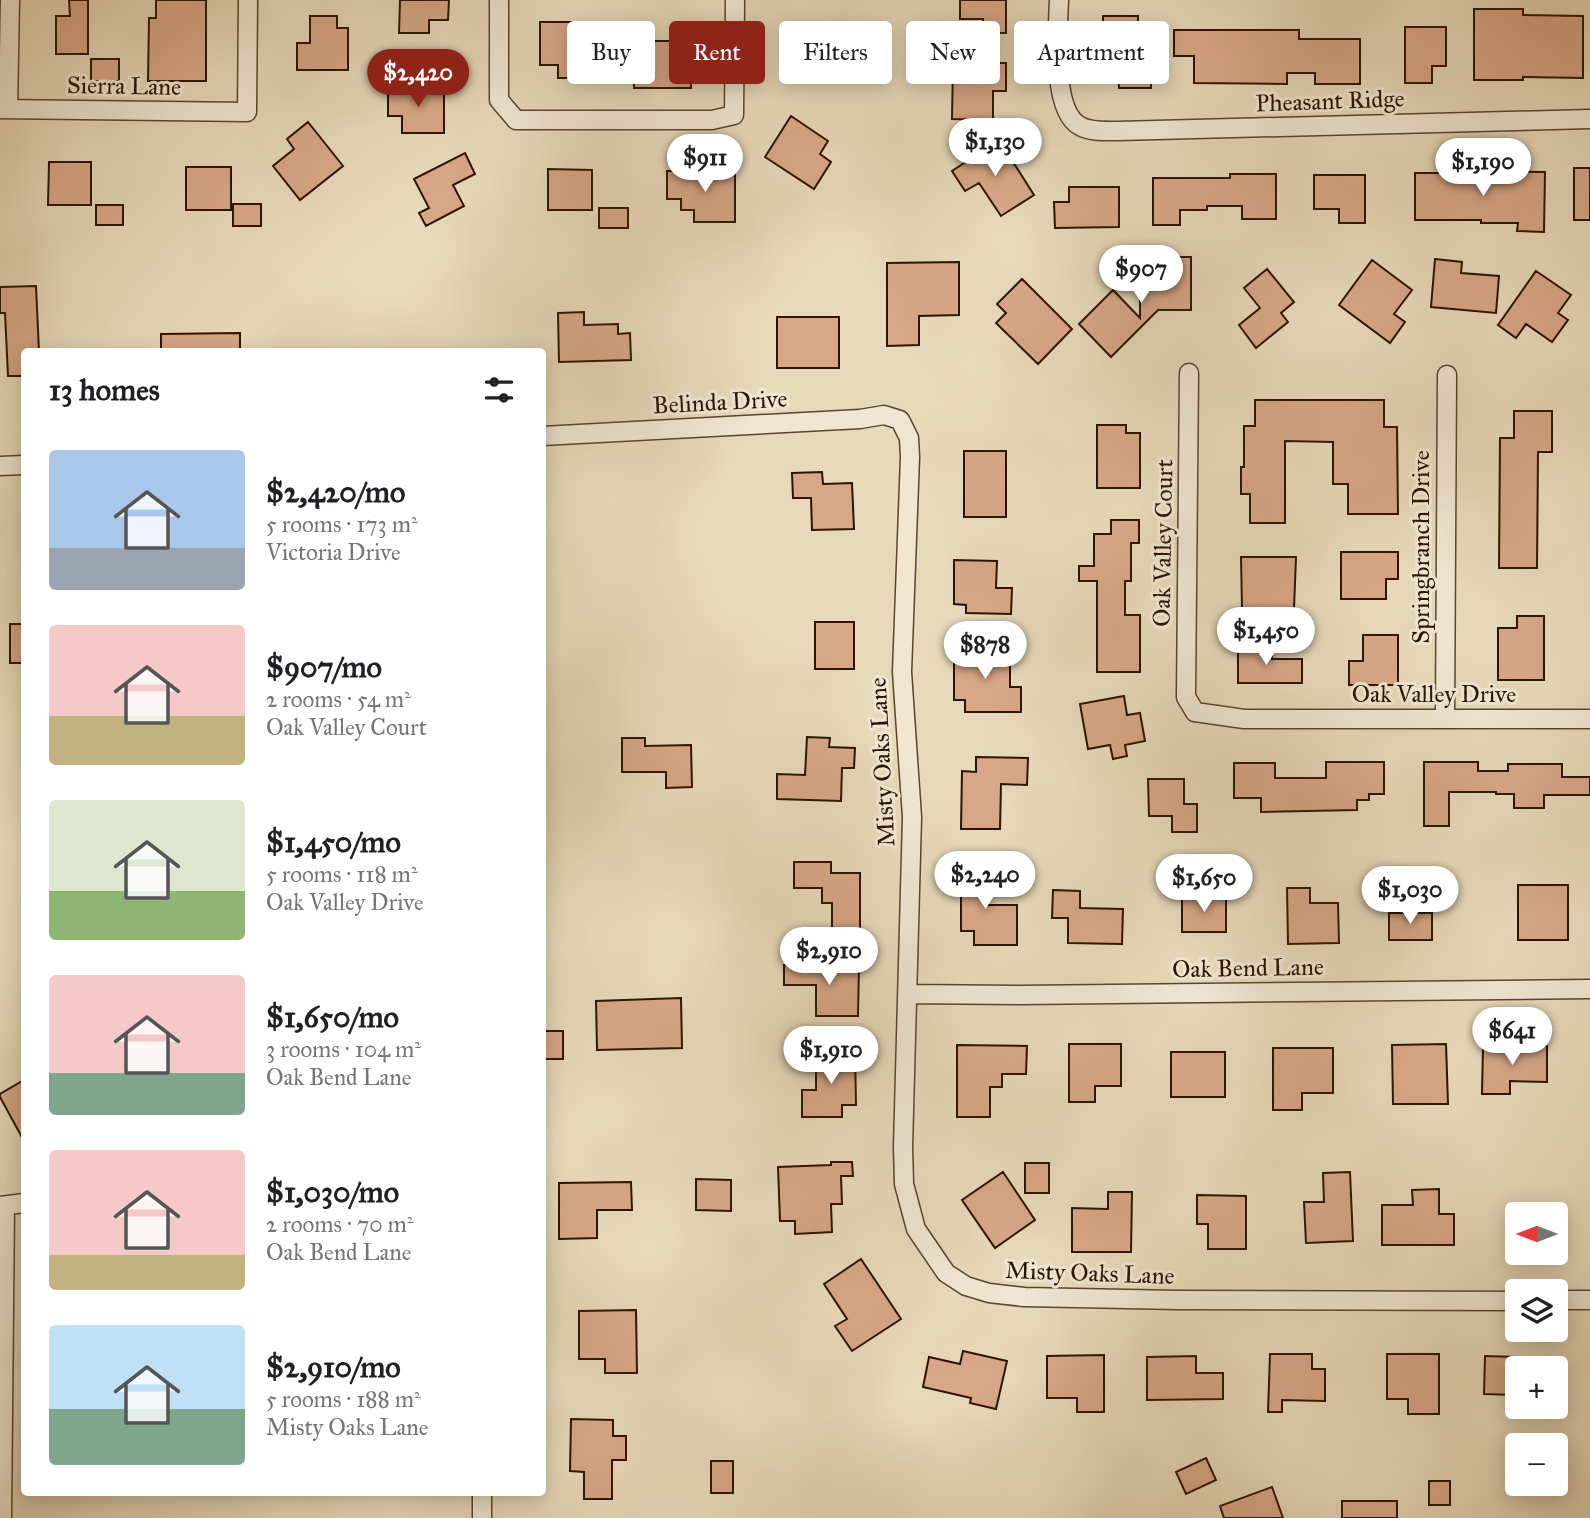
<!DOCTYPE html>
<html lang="en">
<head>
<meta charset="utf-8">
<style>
  :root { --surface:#fff; --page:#f2f2f2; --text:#202124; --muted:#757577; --accent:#8f2418 }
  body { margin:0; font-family:"IM FELL Great Primer",serif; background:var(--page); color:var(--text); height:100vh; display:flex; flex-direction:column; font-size:26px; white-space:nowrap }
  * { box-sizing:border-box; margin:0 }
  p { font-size:23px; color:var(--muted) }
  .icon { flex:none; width:38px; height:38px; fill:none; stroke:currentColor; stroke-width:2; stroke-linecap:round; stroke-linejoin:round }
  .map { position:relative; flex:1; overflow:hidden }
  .details { position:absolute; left:21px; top:348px; width:525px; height:1148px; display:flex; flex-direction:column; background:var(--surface); border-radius:7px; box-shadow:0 4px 18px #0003 }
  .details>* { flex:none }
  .guide { position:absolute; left:567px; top:21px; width:665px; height:63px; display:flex; gap:14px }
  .needle { width:46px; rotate:270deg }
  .controls { position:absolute; left:1505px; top:1202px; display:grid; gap:14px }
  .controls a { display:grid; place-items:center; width:63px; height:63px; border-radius:7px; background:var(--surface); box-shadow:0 4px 18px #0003; font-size:35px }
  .price { position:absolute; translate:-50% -60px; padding:0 16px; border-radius:24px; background:#fff; color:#222; font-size:23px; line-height:46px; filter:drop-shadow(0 2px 4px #0008) }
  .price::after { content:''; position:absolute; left:50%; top:42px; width:21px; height:16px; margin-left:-10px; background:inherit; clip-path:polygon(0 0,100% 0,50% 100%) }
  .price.current { background:var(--accent); color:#fff }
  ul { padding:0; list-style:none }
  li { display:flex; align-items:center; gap:21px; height:175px; padding:0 28px }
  li span { display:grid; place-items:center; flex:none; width:196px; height:140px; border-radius:7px; color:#555 }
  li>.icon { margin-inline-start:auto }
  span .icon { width:84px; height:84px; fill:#fffc; stroke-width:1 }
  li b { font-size:30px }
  h2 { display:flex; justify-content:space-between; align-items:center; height:84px; padding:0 28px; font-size:30px }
  .tag { padding:0 24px; border-radius:7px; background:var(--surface); box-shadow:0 4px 18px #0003; font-size:24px; line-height:63px }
  .tag.current { background:var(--accent); color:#fff }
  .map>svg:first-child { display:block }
  .building { fill:#d8a787; stroke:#2d1400; stroke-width:2 }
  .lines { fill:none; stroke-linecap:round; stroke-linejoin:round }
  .minor-casing { stroke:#5c452e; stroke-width:21 }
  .minor { stroke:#f0e6d2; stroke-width:18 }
  .labels { text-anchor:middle; stroke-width:6; stroke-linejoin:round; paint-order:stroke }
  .street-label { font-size:24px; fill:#2d1400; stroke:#f0e6d2 }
</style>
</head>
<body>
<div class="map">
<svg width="1590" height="1518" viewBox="0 0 1590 1518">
  <rect width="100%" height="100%" fill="#e8d9ba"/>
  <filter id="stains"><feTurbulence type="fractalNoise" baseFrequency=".00286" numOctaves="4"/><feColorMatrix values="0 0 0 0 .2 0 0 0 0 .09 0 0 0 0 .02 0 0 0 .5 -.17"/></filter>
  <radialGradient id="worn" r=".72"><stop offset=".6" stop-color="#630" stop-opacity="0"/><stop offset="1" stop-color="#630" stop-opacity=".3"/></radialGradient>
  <path class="building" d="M 69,0 L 88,0 L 88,54 L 56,54 L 56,16 L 70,16 Z
    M 156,0 L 206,0 L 206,81 L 148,81 L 149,18 L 156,18 Z
    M 400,0 L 449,0 L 448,20 L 429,20 L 429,33 L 399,33 Z
    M 960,0 L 1006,0 L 1006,33 L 983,33 L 983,19 L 960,19 Z
    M 1474,9 L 1523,9 L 1523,15 L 1583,16 L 1583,78 L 1523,77 L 1523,80 L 1474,80 Z
    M 310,16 L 337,16 L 337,28 L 348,28 L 348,70 L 297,70 L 297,43 L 310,43 Z
    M 1103,16 L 1138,16 L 1138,61 L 1151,61 L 1151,88 L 1119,88 L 1118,75 L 1103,75 Z
    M 540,22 L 595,22 L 595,78 L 558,78 L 558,65 L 540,65 Z
    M 811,27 L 840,27 L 840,81 L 783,81 L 783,41 L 811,41 Z
    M 1405,27 L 1446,27 L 1446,66 L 1432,66 L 1432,83 L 1405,83 Z
    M 1174,30 L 1299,30 L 1299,39 L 1360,39 L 1360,84 L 1315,84 L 1315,73 L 1287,73 L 1287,84 L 1194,83 L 1194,56 L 1174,56 Z
    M 649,41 L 691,41 L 691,88 L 634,88 L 634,56 L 649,56 Z
    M 91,59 L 119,59 L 119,81 L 91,81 Z
    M 953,63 L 1006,63 L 1006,91 L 993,91 L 993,120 L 952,119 Z
    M 388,87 L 444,87 L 444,133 L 402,133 L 402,116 L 388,116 Z
    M 791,116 L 828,141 L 820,154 L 831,162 L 814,189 L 765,157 Z
    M 308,122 L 343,166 L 300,200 L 273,166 L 294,149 L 287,139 Z
    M 999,140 L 1034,195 L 1001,216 L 979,183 L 965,191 L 952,171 Z
    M 465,153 L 475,174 L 453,185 L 464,206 L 426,226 L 419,213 L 429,208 L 414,179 Z
    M 49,162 L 91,162 L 91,205 L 48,205 Z
    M 186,167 L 231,167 L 231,210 L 186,210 Z
    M 1574,168 L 1590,168 L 1590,220 L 1574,220 Z
    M 548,169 L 592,170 L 592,210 L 548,210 Z
    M 667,171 L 735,171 L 735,222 L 694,222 L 694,210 L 681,210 L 681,199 L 667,199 Z
    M 1481,171 L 1545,172 L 1544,232 L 1517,231 L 1518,223 L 1481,223 L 1481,220 L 1415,220 L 1415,173 L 1481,173 Z
    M 1230,174 L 1276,174 L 1276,219 L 1242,219 L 1242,206 L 1207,206 L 1207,210 L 1180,210 L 1180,225 L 1153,225 L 1153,178 L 1230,178 Z
    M 1314,175 L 1365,175 L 1365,223 L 1339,223 L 1339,209 L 1314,209 Z
    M 1069,187 L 1119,187 L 1119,227 L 1055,228 L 1054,202 L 1069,202 Z
    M 233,204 L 261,204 L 261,226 L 233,226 Z
    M 96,205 L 123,205 L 123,225 L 96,225 Z
    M 599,208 L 628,208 L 628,228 L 599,228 Z
    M 1166,257 L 1191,257 L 1191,310 L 1158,310 L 1111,357 L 1079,324 L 1113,290 L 1140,318 L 1140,270 L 1166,270 Z
    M 1435,259 L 1462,262 L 1461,273 L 1499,276 L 1496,313 L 1431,307 Z
    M 1372,260 L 1412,290 L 1394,314 L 1405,322 L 1390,343 L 1339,305 Z
    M 959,262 L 959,315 L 919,316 L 919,345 L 887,346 L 887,263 Z
    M 1267,269 L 1294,302 L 1281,313 L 1288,322 L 1256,348 L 1239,325 L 1260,308 L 1244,288 Z
    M 1536,271 L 1571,295 L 1558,313 L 1568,320 L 1552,342 L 1526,324 L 1516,338 L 1498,325 Z
    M 1022,279 L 1072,329 L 1038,364 L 996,323 L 1006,313 L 997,304 Z
    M 36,286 L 39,352 L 24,352 L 24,376 L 8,376 L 5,313 L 0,313 L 0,287 Z
    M 584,312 L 584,325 L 618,324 L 618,334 L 630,333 L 631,360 L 559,362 L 558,313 Z
    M 777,317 L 839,317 L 839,368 L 777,368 Z
    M 240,333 L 240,352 L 161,352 L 161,334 Z
    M 1255,400 L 1384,400 L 1384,427 L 1397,427 L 1398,514 L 1348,514 L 1348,484 L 1333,484 L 1333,442 L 1285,441 L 1285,523 L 1250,523 L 1250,494 L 1241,494 L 1241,467 L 1244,467 L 1244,426 L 1255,426 Z
    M 1514,411 L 1552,411 L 1552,452 L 1538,452 L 1537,568 L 1499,568 L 1500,438 L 1514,438 Z
    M 1097,425 L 1126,425 L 1126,433 L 1140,433 L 1140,488 L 1097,488 Z
    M 964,451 L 1006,451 L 1006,517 L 964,517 Z
    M 822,472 L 823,484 L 852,483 L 854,529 L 812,530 L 811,498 L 793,498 L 792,473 Z
    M 1111,520 L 1139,520 L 1139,543 L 1131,543 L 1131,581 L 1125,581 L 1125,615 L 1140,615 L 1140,672 L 1097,672 L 1097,581 L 1079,581 L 1079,566 L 1094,566 L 1094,534 L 1111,534 Z
    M 1341,552 L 1398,552 L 1398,579 L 1386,579 L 1386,599 L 1341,599 Z
    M 1241,557 L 1296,557 L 1294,608 L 1242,608 Z
    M 954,560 L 997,561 L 996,588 L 1012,588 L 1011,614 L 966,613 L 966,605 L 954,604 Z
    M 1517,616 L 1544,616 L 1544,680 L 1498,680 L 1498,628 L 1517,628 Z
    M 815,622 L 854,622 L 854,669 L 815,669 Z
    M 10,624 L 24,624 L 24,663 L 10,663 Z
    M 1363,635 L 1398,635 L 1398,685 L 1349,685 L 1349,661 L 1363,661 Z
    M 1238,645 L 1272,645 L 1272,659 L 1302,659 L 1302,683 L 1238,683 Z
    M 954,650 L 1010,650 L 1010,687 L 1021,687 L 1021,712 L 965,712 L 965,700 L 954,700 Z
    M 1124,696 L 1127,715 L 1140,713 L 1145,741 L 1125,745 L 1127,756 L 1113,759 L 1110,745 L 1088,749 L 1080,704 Z
    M 807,737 L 830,738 L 829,747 L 855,748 L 854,768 L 842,768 L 841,801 L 777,799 L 777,774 L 805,775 Z
    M 622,738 L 645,738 L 645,746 L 691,745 L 692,787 L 666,788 L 666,772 L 622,772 Z
    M 976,757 L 1028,758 L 1027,785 L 1001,784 L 1000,829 L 961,829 L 962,771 L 976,772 Z
    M 1326,762 L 1384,762 L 1384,794 L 1369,794 L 1369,800 L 1357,800 L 1357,810 L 1261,812 L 1261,798 L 1234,798 L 1234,763 L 1275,763 L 1275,778 L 1326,778 Z
    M 1424,762 L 1478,762 L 1478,771 L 1508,771 L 1508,764 L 1562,764 L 1562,777 L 1590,777 L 1590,795 L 1544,795 L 1544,808 L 1514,808 L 1514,794 L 1496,794 L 1496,792 L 1449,792 L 1449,826 L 1424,826 Z
    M 1148,779 L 1184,779 L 1184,804 L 1197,804 L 1197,832 L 1172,832 L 1172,816 L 1149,816 Z
    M 794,862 L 831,862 L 831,873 L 860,873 L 860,929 L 832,929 L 832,903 L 822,903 L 822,888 L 794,888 Z
    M 961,866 L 988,866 L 987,905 L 1017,905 L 1017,945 L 974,945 L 974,931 L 961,931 Z
    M 1518,885 L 1568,885 L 1568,940 L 1518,940 Z
    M 1287,888 L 1310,888 L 1310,903 L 1338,903 L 1339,943 L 1288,944 Z
    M 1053,890 L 1080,891 L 1080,908 L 1123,909 L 1122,944 L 1068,943 L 1068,918 L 1052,918 Z
    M 1182,895 L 1226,895 L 1226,932 L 1182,932 Z
    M 1389,913 L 1432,913 L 1432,940 L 1389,940 Z
    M 784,965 L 859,966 L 858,1016 L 816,1016 L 816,985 L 784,985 Z
    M 681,998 L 682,1048 L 597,1050 L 596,1001 Z
    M 542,1031 L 563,1031 L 563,1059 L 542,1059 Z
    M 1069,1044 L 1121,1044 L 1121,1086 L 1095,1086 L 1095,1102 L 1069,1102 Z
    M 1446,1044 L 1448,1104 L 1393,1104 L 1392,1045 Z
    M 957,1045 L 1027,1046 L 1026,1074 L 1002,1074 L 1002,1087 L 990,1087 L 990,1117 L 957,1117 Z
    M 1483,1045 L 1547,1046 L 1547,1082 L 1510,1081 L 1510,1094 L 1482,1094 Z
    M 1273,1048 L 1333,1048 L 1333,1093 L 1302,1093 L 1302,1110 L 1273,1110 Z
    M 1171,1052 L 1225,1052 L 1225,1097 L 1171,1097 Z
    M 816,1053 L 855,1053 L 856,1105 L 842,1105 L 842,1117 L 802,1117 L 802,1090 L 816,1090 Z
    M 24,1080 L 24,1141 L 0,1097 L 0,1094 Z
    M 831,1162 L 852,1162 L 853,1176 L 841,1176 L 842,1204 L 831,1204 L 832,1232 L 795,1234 L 795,1221 L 780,1221 L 778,1167 L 831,1165 Z
    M 1025,1163 L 1049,1163 L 1049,1193 L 1025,1193 Z
    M 1003,1172 L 1035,1220 L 995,1248 L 962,1200 Z
    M 1350,1172 L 1353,1241 L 1306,1243 L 1304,1202 L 1324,1202 L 1323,1173 Z
    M 696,1179 L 731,1180 L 731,1211 L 696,1210 Z
    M 631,1182 L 632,1210 L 597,1210 L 597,1238 L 559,1239 L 559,1183 Z
    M 1439,1189 L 1439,1214 L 1454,1214 L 1454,1245 L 1382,1245 L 1382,1205 L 1413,1205 L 1412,1190 Z
    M 1108,1192 L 1132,1192 L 1131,1252 L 1072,1252 L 1072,1208 L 1108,1209 Z
    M 1197,1195 L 1246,1196 L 1246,1249 L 1208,1249 L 1208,1224 L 1197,1224 Z
    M 861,1259 L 901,1319 L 852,1351 L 835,1326 L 847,1319 L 824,1284 Z
    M 636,1310 L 637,1373 L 605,1373 L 605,1359 L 579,1359 L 579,1311 Z
    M 963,1351 L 1007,1361 L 996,1409 L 970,1403 L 971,1398 L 923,1387 L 929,1357 L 960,1364 Z
    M 1270,1354 L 1312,1354 L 1312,1369 L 1325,1369 L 1325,1401 L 1282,1400 L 1282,1412 L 1268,1412 Z
    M 1387,1354 L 1439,1354 L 1439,1414 L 1408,1414 L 1408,1399 L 1387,1399 Z
    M 1104,1355 L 1104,1412 L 1077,1412 L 1077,1398 L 1047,1398 L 1047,1356 Z
    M 1196,1356 L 1196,1373 L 1223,1373 L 1223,1399 L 1147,1400 L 1147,1357 Z
    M 1485,1356 L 1517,1357 L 1517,1395 L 1484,1394 Z
    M 571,1419 L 613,1420 L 613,1436 L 626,1436 L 626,1460 L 612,1460 L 612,1499 L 584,1499 L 584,1472 L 570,1471 Z
    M 1206,1458 L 1216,1480 L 1186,1494 L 1176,1472 Z
    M 711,1461 L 733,1461 L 733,1493 L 711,1493 Z
    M 1429,1481 L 1450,1481 L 1450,1505 L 1429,1505 Z
    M 1272,1487 L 1283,1518 L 1224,1518 L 1220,1506 Z
    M 1342,1501 L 1397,1501 L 1397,1518 L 1342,1518 Z"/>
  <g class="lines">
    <g class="minor-casing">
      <path id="minor" d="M 499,0 L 499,100 L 516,120 L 712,120 L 734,115 L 735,0
        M 1059,0 C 1058,29 1051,111 1080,126 C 1090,132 1106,131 1118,131 L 1590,119
        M 0,109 L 247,112 L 248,0
        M 8,109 L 10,0
        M 1189,373 L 1186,697 L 1195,712 L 1244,719 L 1590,719
        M 542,436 L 860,419 L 884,415 L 900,420 L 909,438 L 910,457 L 902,672 L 912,817 L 903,1147 L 904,1184 L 916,1229 L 946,1273 L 966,1286 L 989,1293 L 1024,1297 L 1178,1300 L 1517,1301
        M 0,466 L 24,465
        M 1445,719 L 1447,375
        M 907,994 L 1021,995 L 1590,989
        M 0,1206 L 24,1203
        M 1556,1300 L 1590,1300
        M 2,1518 L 5,1206
        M 482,1518 L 482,1493"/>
    </g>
    <use href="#minor" class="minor"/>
  </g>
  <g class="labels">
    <g class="street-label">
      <text transform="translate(124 86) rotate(1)" y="8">Sierra Lane</text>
      <text transform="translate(1330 101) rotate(-2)" y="8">Pheasant Ridge</text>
      <text transform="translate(720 402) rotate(-3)" y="8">Belinda Drive</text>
      <text transform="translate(1163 543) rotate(-89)" y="8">Oak Valley Court</text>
      <text transform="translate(1421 547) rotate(-90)" y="8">Springbranch Drive</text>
      <text x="1434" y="702">Oak Valley Drive</text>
      <text transform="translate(882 762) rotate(-93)" y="8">Misty Oaks Lane</text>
      <text transform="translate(1248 968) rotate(-1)" y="8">Oak Bend Lane</text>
      <text transform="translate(1090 1273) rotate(2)" y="8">Misty Oaks Lane</text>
    </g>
  </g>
  <rect width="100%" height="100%" filter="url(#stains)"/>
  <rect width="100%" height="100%" fill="url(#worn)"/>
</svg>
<div class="controls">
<a><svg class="needle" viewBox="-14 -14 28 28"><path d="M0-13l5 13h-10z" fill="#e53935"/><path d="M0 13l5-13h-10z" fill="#757577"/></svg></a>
<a><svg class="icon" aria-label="layers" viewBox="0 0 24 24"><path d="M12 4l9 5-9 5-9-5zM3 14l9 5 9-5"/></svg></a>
<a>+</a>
<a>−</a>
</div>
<b class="price current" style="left:418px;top:109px">$2,420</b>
<b class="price" style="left:995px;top:178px">$1,130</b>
<b class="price" style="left:705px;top:194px">$911</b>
<b class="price" style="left:1483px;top:198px">$1,190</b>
<b class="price" style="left:1141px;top:305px">$907</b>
<b class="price" style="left:1266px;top:667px">$1,450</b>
<b class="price" style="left:985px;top:681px">$878</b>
<b class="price" style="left:985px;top:911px">$2,240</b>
<b class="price" style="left:1204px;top:914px">$1,650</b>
<b class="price" style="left:1410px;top:926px">$1,030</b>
<b class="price" style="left:829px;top:987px">$2,910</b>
<b class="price" style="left:1512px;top:1067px">$641</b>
<b class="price" style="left:831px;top:1086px">$1,910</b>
<div class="guide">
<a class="tag">Buy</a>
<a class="tag current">Rent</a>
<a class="tag">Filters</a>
<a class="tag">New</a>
<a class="tag">Apartment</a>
</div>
<section class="details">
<h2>13 homes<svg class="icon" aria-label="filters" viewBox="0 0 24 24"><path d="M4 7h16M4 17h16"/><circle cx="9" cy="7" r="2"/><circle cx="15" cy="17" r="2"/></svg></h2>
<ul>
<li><span style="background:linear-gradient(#a9c7e8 70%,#9aa5b1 0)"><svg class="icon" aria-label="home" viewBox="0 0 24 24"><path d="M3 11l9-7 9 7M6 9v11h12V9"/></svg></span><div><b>$2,420/mo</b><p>5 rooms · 173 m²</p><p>Victoria Drive</p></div></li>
<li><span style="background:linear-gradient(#f6c9c9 65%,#c2b280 0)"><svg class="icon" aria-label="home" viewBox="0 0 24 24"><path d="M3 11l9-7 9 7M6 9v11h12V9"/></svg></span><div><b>$907/mo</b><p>2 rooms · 54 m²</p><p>Oak Valley Court</p></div></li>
<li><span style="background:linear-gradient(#dfe7d0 65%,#8fb573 0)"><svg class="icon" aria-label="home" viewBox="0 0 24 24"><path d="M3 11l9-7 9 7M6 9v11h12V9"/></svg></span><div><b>$1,450/mo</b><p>5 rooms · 118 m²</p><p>Oak Valley Drive</p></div></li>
<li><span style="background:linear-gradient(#f6c9c9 70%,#7fa58c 0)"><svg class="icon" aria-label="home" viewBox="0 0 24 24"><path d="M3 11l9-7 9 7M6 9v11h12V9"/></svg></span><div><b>$1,650/mo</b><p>3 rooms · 104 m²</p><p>Oak Bend Lane</p></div></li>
<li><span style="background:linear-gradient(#f6c9c9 75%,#c2b280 0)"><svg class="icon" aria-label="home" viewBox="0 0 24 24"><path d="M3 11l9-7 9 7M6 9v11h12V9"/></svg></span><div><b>$1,030/mo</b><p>2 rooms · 70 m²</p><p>Oak Bend Lane</p></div></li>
<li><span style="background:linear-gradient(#bfe0f5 60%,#7fa58c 0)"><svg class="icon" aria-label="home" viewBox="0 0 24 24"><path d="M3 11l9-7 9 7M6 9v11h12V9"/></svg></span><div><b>$2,910/mo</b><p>5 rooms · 188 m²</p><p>Misty Oaks Lane</p></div></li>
</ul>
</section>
</div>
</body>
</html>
